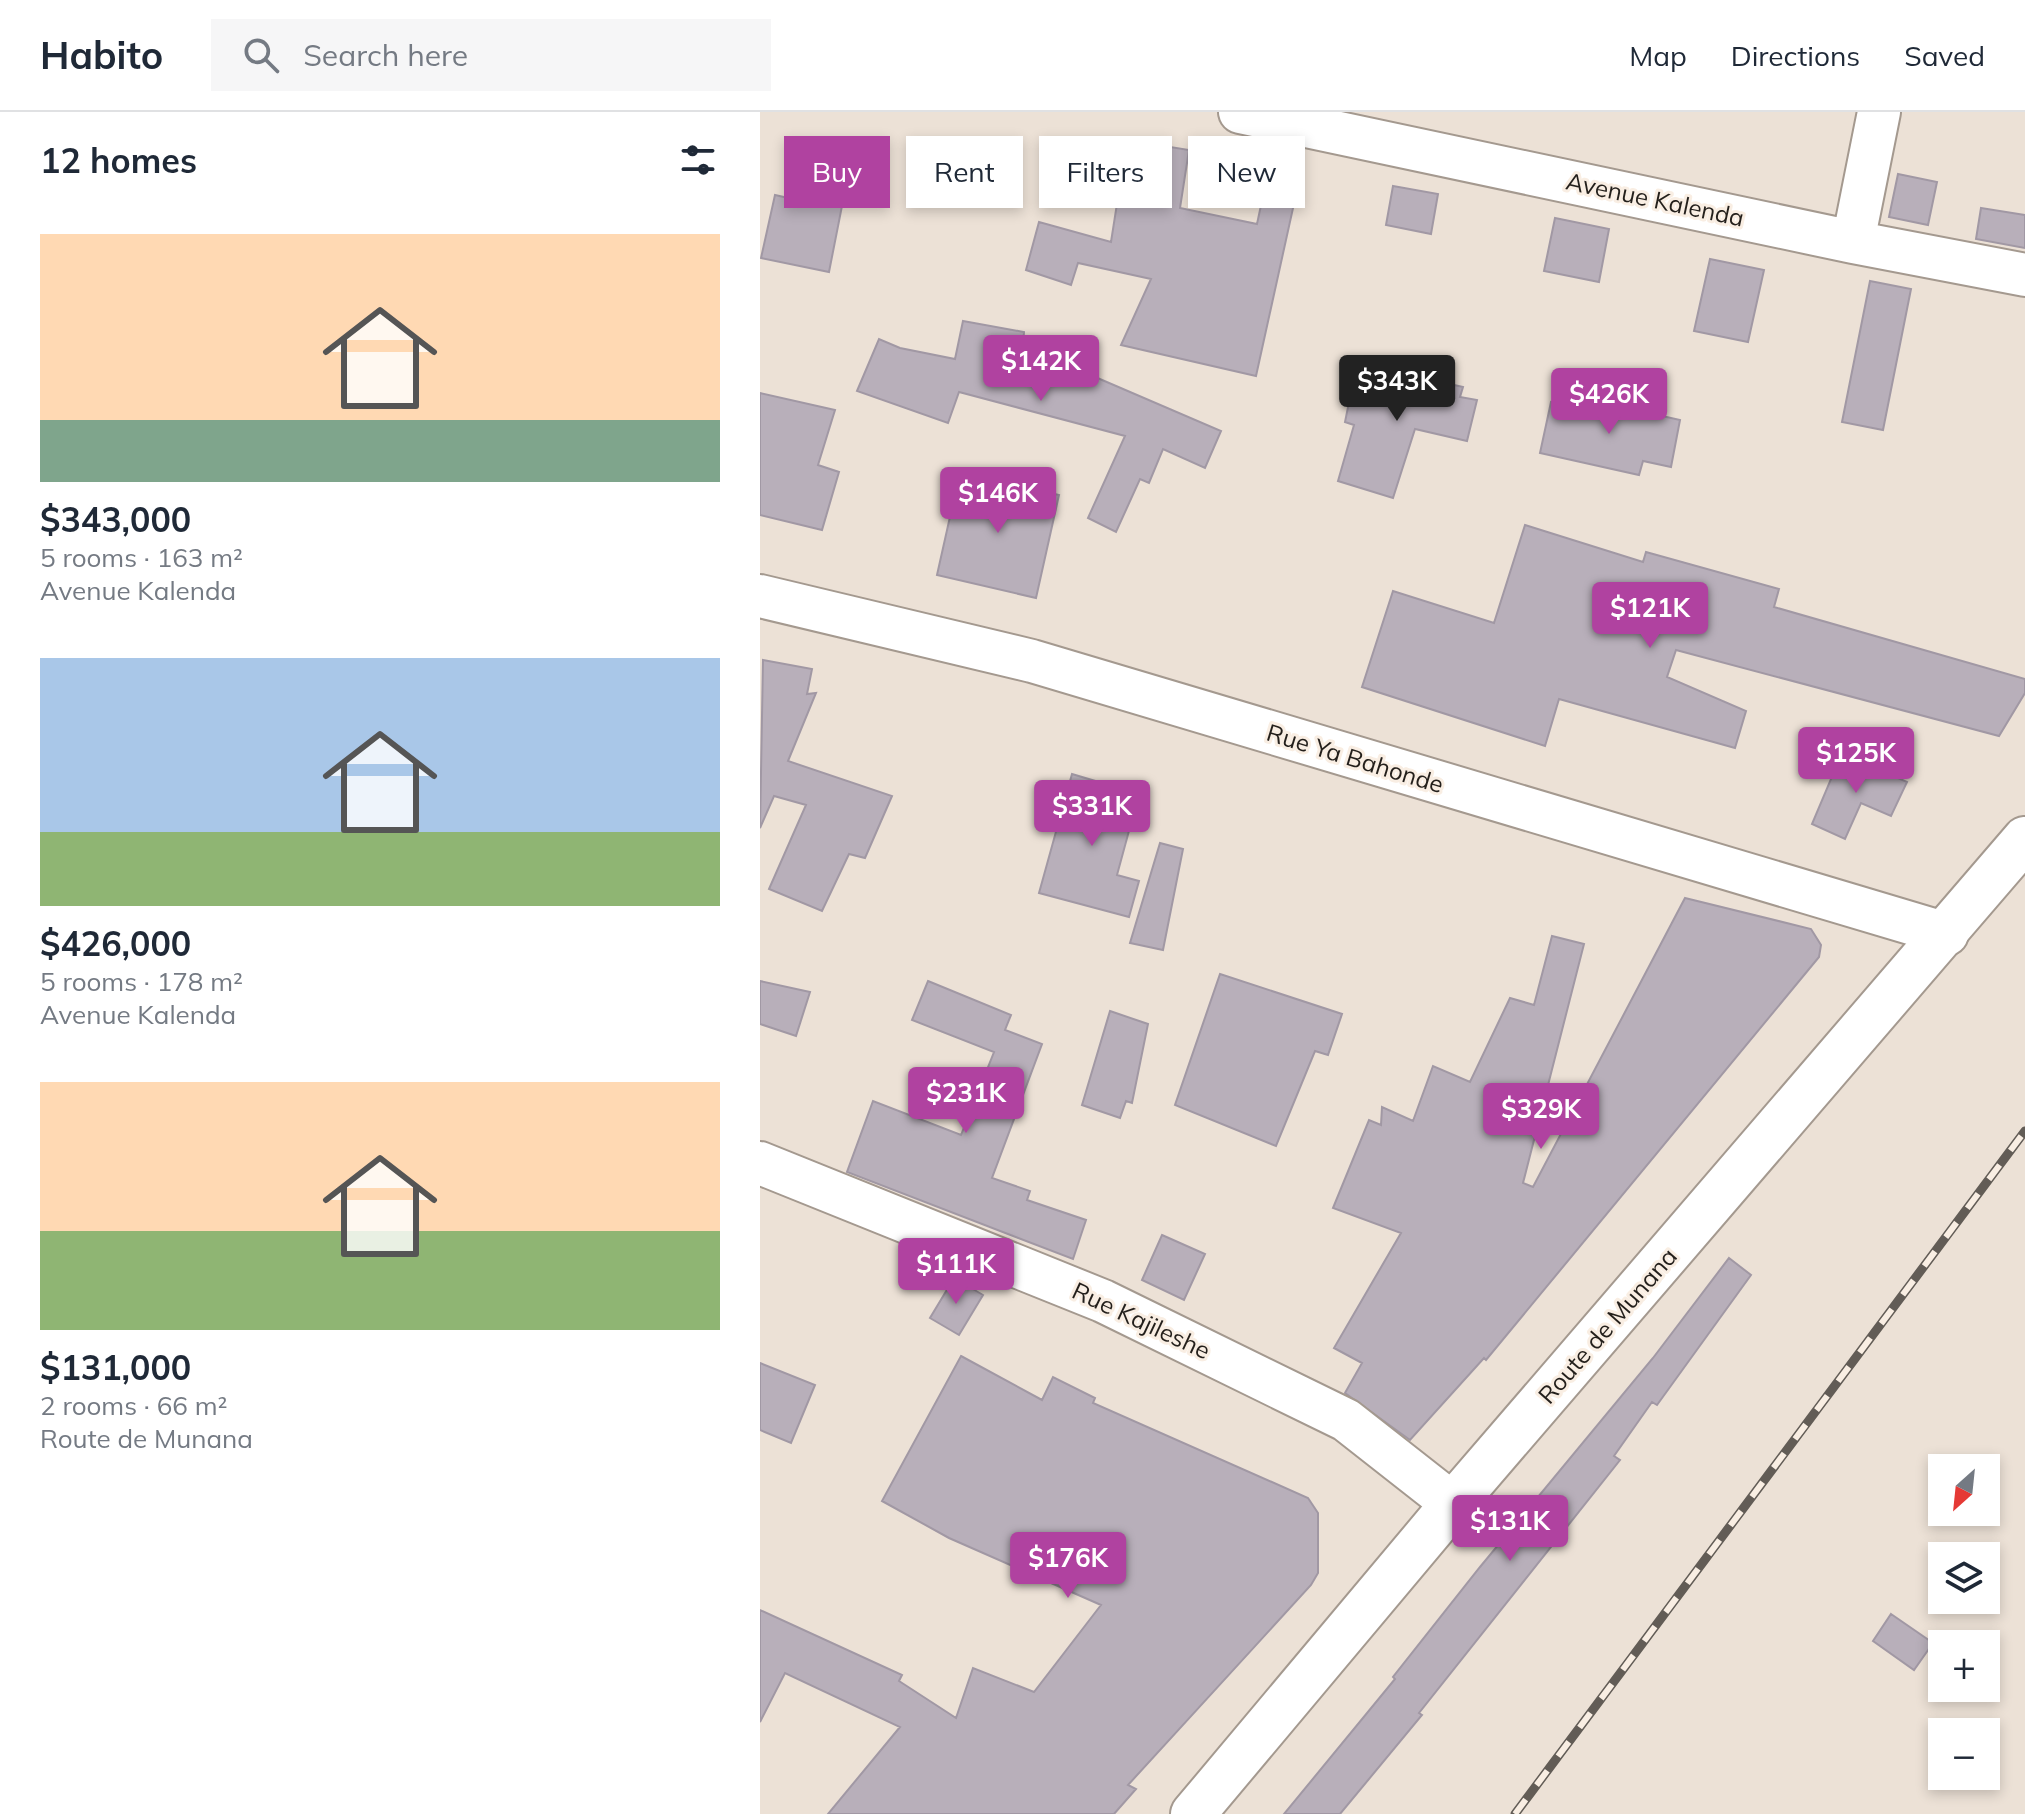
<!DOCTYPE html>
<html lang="en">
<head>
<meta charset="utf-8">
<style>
  :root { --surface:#fff; --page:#f6f6f7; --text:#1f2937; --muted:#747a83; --line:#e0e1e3; --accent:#b042a0 }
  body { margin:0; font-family:Mulish,sans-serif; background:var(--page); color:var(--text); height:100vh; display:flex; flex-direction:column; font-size:30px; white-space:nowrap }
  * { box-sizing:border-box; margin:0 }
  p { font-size:26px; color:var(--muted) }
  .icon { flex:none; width:44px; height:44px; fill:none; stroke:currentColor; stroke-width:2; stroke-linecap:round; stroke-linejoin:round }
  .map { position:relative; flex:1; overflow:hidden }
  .sheet { display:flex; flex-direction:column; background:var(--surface); width:760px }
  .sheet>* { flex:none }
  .hud { position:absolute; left:24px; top:24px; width:760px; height:72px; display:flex; gap:16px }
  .needle { width:52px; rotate:207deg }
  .buttons { position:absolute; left:1168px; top:1342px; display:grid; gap:16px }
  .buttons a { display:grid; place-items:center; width:72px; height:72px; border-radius:0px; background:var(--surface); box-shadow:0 4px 12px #0003; font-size:40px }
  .price { position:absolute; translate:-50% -68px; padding:0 18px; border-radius:8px; background:var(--accent); color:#fff; font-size:26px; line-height:52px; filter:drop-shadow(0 2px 4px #0008) }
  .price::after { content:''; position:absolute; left:50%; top:48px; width:24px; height:18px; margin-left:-12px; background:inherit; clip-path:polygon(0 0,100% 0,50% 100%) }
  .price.on { background:#222; color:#fff }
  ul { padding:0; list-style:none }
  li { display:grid; align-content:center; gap:16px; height:424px; padding:0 40px }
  li span { display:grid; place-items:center; height:248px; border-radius:0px; color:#555 }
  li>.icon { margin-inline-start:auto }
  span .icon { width:144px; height:144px; fill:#fffc; stroke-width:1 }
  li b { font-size:34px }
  h2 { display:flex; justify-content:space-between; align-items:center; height:96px; padding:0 40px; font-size:34px }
  .pill { padding:0 28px; border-radius:0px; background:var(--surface); box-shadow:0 4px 12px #0003; font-size:28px; line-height:72px }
  .pill.on { background:var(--accent); color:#fff }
  header { display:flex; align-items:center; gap:48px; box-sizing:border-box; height:112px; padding:0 40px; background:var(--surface); border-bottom:2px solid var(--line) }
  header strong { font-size:38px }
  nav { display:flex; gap:44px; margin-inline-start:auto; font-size:28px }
  .search { width:560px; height:72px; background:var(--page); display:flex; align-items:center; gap:20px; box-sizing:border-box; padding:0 28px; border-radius:0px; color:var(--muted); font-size:30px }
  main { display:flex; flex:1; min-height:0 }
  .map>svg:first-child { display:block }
  .building { fill:#b8afba; stroke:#a198a4; stroke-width:2 }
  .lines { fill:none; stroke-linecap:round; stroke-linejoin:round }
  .minor-casing { stroke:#a4998f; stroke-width:46 }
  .secondary-casing { stroke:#a4998f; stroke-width:48 }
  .minor { stroke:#fff; stroke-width:42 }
  .secondary { stroke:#fff; stroke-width:44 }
  .rail-casing { stroke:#625c56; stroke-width:9 }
  .rail { stroke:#f9eee3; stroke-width:6; stroke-dasharray:18; stroke-linecap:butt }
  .labels { text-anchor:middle; stroke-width:6; stroke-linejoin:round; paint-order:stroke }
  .street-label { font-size:24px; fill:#231f1b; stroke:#f9eee3 }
</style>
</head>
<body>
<header>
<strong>Habito</strong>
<div class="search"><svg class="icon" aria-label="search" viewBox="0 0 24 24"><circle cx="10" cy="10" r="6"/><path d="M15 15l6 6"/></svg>Search here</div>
<nav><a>Map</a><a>Directions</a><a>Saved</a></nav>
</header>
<main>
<section class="sheet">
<h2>12 homes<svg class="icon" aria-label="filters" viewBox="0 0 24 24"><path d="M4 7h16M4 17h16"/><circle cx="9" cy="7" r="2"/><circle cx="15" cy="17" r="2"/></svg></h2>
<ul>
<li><span style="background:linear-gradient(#ffd9b3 75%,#7fa58c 0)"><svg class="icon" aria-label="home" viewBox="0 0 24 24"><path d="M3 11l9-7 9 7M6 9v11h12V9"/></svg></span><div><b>$343,000</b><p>5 rooms · 163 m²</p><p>Avenue Kalenda</p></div></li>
<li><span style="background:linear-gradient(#a9c7e8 70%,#8fb573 0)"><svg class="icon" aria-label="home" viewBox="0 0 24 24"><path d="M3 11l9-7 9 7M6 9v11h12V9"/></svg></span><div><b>$426,000</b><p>5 rooms · 178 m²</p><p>Avenue Kalenda</p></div></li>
<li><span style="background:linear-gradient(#ffd9b3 60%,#8fb573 0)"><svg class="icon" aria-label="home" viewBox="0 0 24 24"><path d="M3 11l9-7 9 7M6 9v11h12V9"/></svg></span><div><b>$131,000</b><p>2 rooms · 66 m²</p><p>Route de Munana</p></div></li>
</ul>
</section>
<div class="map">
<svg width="1265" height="1702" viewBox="0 0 1265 1702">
  <rect width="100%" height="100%" fill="#ece1d6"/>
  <path class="building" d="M 367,28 L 429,38 L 420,96 L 497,112 L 506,70 L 537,78 L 496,264 L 361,233 L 391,167 L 318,151 L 311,173 L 266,158 L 279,110 L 351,130 Z
    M 47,34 L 92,43 L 69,160 L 1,146 L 15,83 L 37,88 Z
    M 1138,62 L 1177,70 L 1168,113 L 1129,105 Z
    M 633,74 L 678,82 L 671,122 L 626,113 Z
    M 1221,96 L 1265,103 L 1265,136 L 1216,127 Z
    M 795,106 L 849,117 L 839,170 L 784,159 Z
    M 950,147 L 1004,158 L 988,230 L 934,219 Z
    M 1110,169 L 1151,177 L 1123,318 L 1082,310 Z
    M 203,209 L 264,220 L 263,234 L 461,319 L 445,356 L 403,337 L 389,371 L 380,367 L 356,420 L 328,406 L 365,324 L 199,280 L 188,311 L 97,279 L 119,227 L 140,236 L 195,247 Z
    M 597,251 L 703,275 L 700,285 L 717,288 L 707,329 L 655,317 L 633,386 L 578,369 L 594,313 L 585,310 Z
    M 0,281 L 75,298 L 58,353 L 79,360 L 62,418 L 0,403 Z
    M 814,284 L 920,308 L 911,355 L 883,349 L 879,363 L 780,341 L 791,290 L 812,294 Z
    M 200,360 L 299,383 L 276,486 L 177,463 Z
    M 765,413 L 883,450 L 886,440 L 1019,477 L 1014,495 L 1265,567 L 1265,581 L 1239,624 L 916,538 L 907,565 L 986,599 L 975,636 L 799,587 L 785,634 L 602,575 L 633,479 L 734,511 Z
    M 3,548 L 52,557 L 47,582 L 56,581 L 28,649 L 132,684 L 105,746 L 89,742 L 62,799 L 9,777 L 46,693 L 14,684 L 0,716 Z
    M 1082,641 L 1147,670 L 1131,704 L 1101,691 L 1085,727 L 1052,712 Z
    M 312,662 L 379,682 L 357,763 L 379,769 L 369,805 L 279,781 Z
    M 400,731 L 423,737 L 403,838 L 370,831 Z
    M 925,786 L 1051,817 L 1061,833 L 1059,845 L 726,1248 L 724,1246 L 650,1328 L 585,1281 L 602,1251 L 574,1236 L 641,1121 L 573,1096 L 609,1008 L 621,1013 L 622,995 L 653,1009 L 673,954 L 710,970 L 750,886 L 774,893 L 792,824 L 824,832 L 763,1071 L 773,1075 Z
    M 460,862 L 582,902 L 568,943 L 555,939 L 516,1034 L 415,993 Z
    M 0,869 L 50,880 L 36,924 L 0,912 Z
    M 168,869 L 251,903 L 245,918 L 282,932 L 232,1066 L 270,1079 L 267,1088 L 326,1108 L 313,1147 L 87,1060 L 113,989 L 201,1023 L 234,940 L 152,908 Z
    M 350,899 L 388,912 L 372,991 L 366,989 L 360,1006 L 322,993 Z
    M 402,1123 L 445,1142 L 424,1188 L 382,1168 Z
    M 969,1146 L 991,1163 L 897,1293 L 892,1290 L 854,1344 L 860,1348 L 659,1601 L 662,1603 L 580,1702 L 524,1702 L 635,1567 L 633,1565 L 720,1455 L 893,1246 Z
    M 194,1166 L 223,1183 L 199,1223 L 170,1206 Z
    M 201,1244 L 282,1288 L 293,1265 L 335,1286 L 333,1291 L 548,1386 L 558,1401 L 558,1461 L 551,1473 L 368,1673 L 376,1677 L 354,1702 L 68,1702 L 140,1615 L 25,1561 L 0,1610 L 0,1498 L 142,1563 L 139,1569 L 196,1606 L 213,1556 L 274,1580 L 341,1493 L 189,1426 L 122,1389 Z
    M 0,1251 L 55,1273 L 31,1331 L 0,1318 Z
    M 1131,1502 L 1173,1531 L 1154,1558 L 1113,1529 Z"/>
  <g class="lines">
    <g class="minor-casing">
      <path id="minor" d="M 480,0 L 1093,130 L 1265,163
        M 1093,130 L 1119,0
        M 0,484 L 272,549 L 1187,822
        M 0,1051 L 343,1189 L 586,1308 L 693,1392"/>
    </g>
    <g class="secondary-casing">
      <path id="secondary" d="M 433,1702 L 693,1392 L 1265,727"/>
    </g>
    <use href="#minor" class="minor"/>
    <use href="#secondary" class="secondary"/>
    <g class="rail-casing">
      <path id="rail" d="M 755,1702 L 1265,1019"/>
    </g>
    <use href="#rail" class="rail"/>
  </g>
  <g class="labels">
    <g class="street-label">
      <text transform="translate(895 88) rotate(12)" y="8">Avenue Kalenda</text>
      <text transform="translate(595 647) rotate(17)" y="8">Rue Ya Bahonde</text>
      <text transform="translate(381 1209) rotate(25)" y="8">Rue Kajileshe</text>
      <text transform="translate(848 1214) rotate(-49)" y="8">Route de Munana</text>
    </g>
  </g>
</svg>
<div class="buttons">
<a><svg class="needle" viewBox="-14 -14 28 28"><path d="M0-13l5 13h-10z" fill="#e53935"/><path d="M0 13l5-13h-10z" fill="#747a83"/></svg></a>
<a><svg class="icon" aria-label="layers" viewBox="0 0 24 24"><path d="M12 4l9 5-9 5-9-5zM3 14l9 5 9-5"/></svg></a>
<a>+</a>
<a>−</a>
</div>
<b class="price" style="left:281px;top:291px">$142K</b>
<b class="price on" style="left:637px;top:311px">$343K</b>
<b class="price" style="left:849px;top:324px">$426K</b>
<b class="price" style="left:238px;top:423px">$146K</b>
<b class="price" style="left:890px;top:538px">$121K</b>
<b class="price" style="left:1096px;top:683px">$125K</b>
<b class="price" style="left:332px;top:736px">$331K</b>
<b class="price" style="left:206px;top:1023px">$231K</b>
<b class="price" style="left:781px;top:1039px">$329K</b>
<b class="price" style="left:196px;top:1194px">$111K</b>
<b class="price" style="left:750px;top:1451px">$131K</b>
<b class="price" style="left:308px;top:1488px">$176K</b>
<div class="hud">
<a class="pill on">Buy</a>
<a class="pill">Rent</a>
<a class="pill">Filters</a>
<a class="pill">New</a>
</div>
</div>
</main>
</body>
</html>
